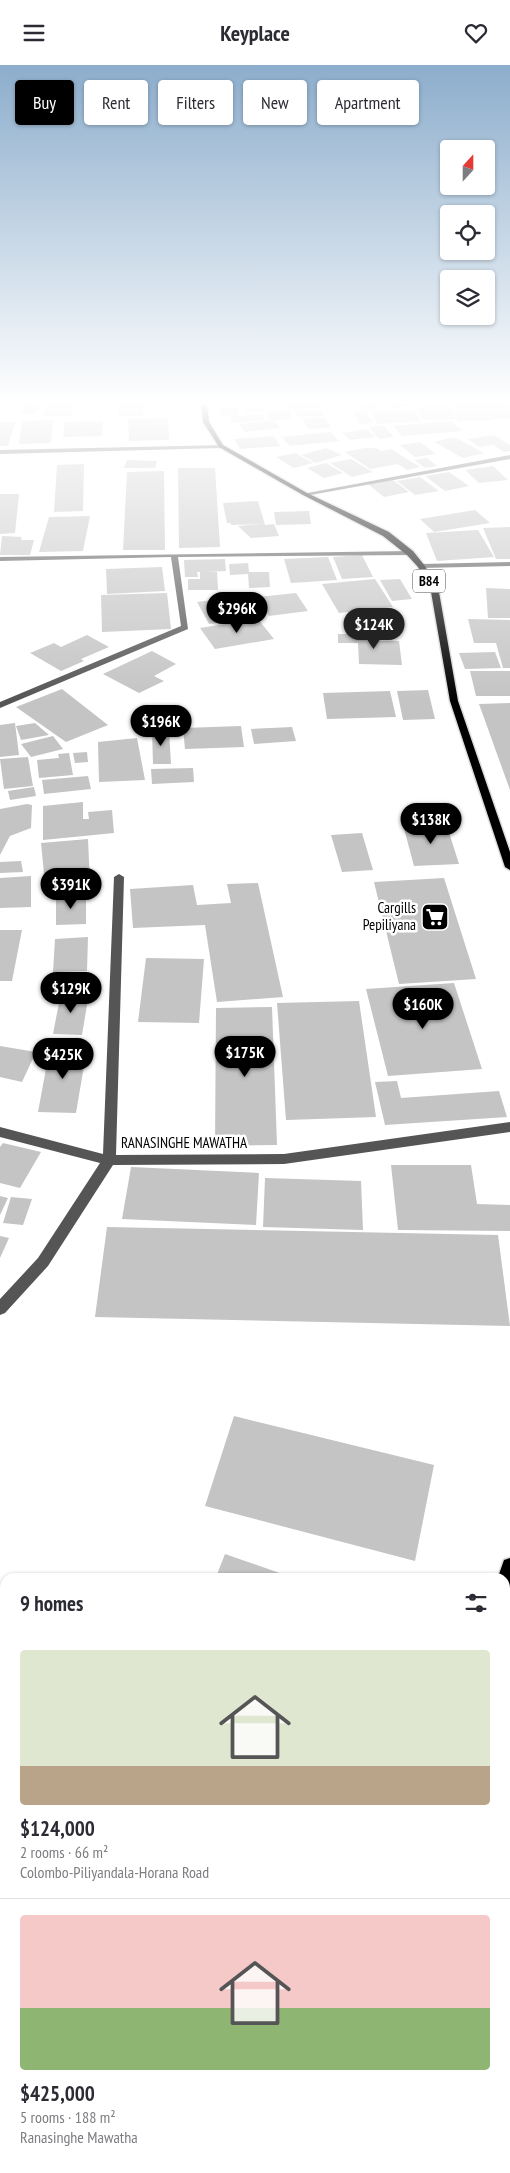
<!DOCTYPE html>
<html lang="en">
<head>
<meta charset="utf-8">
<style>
  :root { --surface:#fff; --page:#f7f7f7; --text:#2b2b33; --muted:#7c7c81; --line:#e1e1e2; --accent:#000 }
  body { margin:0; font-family:"PT Sans Narrow",sans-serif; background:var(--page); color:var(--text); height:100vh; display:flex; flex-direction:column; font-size:19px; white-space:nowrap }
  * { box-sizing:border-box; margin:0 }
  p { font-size:16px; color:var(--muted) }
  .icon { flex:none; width:28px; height:28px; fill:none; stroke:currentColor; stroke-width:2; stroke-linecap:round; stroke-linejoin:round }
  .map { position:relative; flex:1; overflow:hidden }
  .drawer { position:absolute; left:0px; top:1508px; width:510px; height:601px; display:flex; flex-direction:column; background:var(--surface); border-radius:15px 15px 0 0; box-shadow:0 1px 4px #0004 }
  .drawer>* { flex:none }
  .banner { position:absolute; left:15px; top:15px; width:480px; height:45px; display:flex; gap:10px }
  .needle { width:32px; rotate:21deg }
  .controls { position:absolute; left:440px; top:75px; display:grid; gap:10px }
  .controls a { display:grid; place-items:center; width:55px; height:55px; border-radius:5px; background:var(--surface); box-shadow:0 1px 4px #0004; font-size:25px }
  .price { position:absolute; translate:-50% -42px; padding:0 11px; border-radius:18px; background:var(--accent); color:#fff; font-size:16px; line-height:32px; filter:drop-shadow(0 1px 2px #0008) }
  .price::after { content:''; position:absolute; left:50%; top:30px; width:15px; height:11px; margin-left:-8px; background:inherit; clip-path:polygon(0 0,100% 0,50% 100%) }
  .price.on { background:#222; color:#fff }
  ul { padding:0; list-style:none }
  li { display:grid; align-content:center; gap:10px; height:265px; padding:0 20px }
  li+li { border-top:1px solid var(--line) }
  li span { display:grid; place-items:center; height:155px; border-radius:5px; color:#555 }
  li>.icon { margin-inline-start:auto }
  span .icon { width:90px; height:90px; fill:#fffc; stroke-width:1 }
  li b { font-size:21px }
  h2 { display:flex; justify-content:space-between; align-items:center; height:60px; padding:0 20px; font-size:21px }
  .pill { padding:0 18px; border-radius:5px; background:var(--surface); box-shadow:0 1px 4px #0004; font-size:18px; line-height:45px }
  .pill.on { background:var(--accent); color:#fff }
  header { display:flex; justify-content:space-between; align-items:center; height:65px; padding:0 20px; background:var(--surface); font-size:22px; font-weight:600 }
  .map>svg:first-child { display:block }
  .building { fill:#c4c4c4 }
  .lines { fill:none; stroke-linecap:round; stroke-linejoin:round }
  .major-casing { stroke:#dbdbdb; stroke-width:3 }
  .minor { fill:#555; fill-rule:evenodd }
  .major { fill:#000; fill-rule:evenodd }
  .labels { text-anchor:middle; stroke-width:5; stroke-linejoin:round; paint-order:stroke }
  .shield { fill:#fff; stroke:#4c4c4c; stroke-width:1 }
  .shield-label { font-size:14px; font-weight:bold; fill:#000 }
  .poi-label { font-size:15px; fill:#000; stroke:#fff; text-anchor:end }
  .street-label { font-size:15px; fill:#000; stroke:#fff }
</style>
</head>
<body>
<header><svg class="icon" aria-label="menu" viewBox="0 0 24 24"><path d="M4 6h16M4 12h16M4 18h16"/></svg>Keyplace<svg class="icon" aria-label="heart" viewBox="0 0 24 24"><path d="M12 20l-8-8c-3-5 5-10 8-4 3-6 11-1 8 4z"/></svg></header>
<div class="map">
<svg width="510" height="2108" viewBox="0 0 510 2108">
  <rect width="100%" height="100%" fill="#fff"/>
  <path class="building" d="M 24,339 L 40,339 L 36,349 L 20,349 Z
    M 47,339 L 75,339 L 71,351 L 42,351 Z
    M 119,339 L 144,339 L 143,351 L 118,351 Z
    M 285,339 L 321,339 L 323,343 L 286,344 Z
    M 360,339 L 379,339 L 381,344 L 362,345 Z
    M 384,339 L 408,339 L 409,342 L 386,343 Z
    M 448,339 L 457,354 L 423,355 L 414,341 Z
    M 451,339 L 510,339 L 510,354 L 494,354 L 489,345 L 493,355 L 458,356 Z
    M 219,341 L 237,341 L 240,350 L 221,351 Z
    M 263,341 L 265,347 L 247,347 L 245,342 Z
    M 267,345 L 290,345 L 291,354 L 268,355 Z
    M 322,345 L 324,351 L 298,352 L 295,346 Z
    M 415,345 L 421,356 L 377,359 L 371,347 Z
    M 366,346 L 374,358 L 360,359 L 352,347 Z
    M 261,349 L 265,355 L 232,358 L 229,352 Z
    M 325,352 L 331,363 L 308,364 L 302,354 Z
    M 168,353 L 169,375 L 129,376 L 128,354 Z
    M 53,355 L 51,378 L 19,379 L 22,356 Z
    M 274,355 L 280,363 L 245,367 L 239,359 Z
    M 103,356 L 102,371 L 63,372 L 65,357 Z
    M 452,356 L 462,366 L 402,371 L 393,361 Z
    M 0,357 L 15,357 L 8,381 L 0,381 Z
    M 383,360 L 394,372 L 379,374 L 369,362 Z
    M 367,364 L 375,372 L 350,375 L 342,368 Z
    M 331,367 L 339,376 L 290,381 L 282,372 Z
    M 494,370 L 510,380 L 510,386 L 504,387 L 493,380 L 479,382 L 468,374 Z
    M 274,371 L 280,381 L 240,384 L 234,374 Z
    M 454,372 L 484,388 L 463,393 L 434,377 Z
    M 420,377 L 436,389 L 415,392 L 400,380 Z
    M 326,383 L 342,390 L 316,398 L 301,390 Z
    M 365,383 L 376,383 L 381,386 L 391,384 L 420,402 L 407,405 L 398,399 L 370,404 L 345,387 Z
    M 295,388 L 313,398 L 294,403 L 276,392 Z
    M 427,393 L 437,401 L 425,403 L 414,395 Z
    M 351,394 L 369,405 L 373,407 L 352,412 L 330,398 Z
    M 127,395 L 157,396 L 155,403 L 124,403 Z
    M 326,398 L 343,408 L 324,413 L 307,403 Z
    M 84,399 L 83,446 L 54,447 L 57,400 Z
    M 493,401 L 508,415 L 479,418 L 465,405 Z
    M 178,403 L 215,403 L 220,482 L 179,483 Z
    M 164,406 L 165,485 L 123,485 L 127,407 Z
    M 449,407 L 469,421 L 445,426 L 425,411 Z
    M 420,412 L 439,426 L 415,430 L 397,416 Z
    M 393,415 L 409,427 L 384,432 L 368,419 Z
    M 0,429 L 19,429 L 15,468 L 0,469 Z
    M 258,436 L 265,460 L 274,459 L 279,471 L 251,473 L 238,461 L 262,459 L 231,460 L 231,458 L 227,458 L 223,438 Z
    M 475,445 L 490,458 L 434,467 L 420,454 Z
    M 309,446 L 311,459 L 276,460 L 274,447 Z
    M 90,451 L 83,486 L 39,487 L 49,452 Z
    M 510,462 L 510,494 L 496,494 L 483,463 Z
    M 478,465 L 494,492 L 437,496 L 426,468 Z
    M 2,471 L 22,472 L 21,475 L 34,475 L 30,490 L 0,490 Z
    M 362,490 L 373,512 L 342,514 L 333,492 Z
    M 328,492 L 337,515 L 291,518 L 284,494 Z
    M 225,494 L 226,506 L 207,507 L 217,507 L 218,525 L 188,525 L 188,514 L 200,514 L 200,507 L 197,507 L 198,512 L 185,512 L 184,495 Z
    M 248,498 L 249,507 L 269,507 L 270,522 L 249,523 L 248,509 L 230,510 L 229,499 Z
    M 162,502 L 165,526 L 107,529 L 106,504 Z
    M 375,514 L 393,542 L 339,548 L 322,519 Z
    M 400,514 L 412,534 L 392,536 L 380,515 Z
    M 486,523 L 510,524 L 510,553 L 488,553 Z
    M 167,528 L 171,564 L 102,567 L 101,530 Z
    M 296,528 L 308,546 L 269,551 L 258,532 Z
    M 243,531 L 256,553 L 209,559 L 197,537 Z
    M 258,554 L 274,574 L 215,584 L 200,563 Z
    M 468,554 L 510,555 L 510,603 L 503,603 L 496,578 L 474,578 Z
    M 338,569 L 367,569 L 367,576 L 399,576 L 402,600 L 359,599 L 358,578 L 338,578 Z
    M 87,570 L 109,582 L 81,594 L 84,596 L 61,606 L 30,588 L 54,578 L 61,582 Z
    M 152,586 L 176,599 L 154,611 L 164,616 L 139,628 L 103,609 Z
    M 495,587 L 501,603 L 465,604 L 459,588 Z
    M 470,606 L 510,606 L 510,631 L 476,631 Z
    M 62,624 L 108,660 L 66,677 L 16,642 Z
    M 428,625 L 435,654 L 403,655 L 397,626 Z
    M 390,626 L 396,652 L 327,654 L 323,628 Z
    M 510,638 L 510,725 L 479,639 Z
    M 15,658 L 19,690 L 0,692 L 0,660 Z
    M 35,658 L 49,670 L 21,675 L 16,661 Z
    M 241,661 L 244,682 L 185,684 L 183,663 Z
    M 292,662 L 296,676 L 254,679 L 251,664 Z
    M 169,665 L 171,699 L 153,699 L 152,666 Z
    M 53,671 L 63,684 L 31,692 L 21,679 Z
    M 137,673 L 145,715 L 99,717 L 98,677 Z
    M 87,687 L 88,697 L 75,698 L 73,688 Z
    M 69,688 L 73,710 L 39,713 L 37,695 L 59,693 L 58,689 Z
    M 28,692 L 33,721 L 4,724 L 0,694 Z
    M 193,703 L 194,717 L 152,719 L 151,704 Z
    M 88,711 L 91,724 L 44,729 L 42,715 Z
    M 34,722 L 36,731 L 10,735 L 8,726 Z
    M 83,737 L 83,754 L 89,754 L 88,747 L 112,745 L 114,768 L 43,775 L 43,741 Z
    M 27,739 L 32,740 L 31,763 L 10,771 L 0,790 L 0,744 Z
    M 446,758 L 459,799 L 414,801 L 403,760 Z
    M 362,768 L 373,805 L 342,807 L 331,770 Z
    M 88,774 L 90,819 L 45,819 L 41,778 Z
    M 21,796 L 23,807 L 0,808 L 0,797 Z
    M 31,811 L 31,842 L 0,843 L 0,813 Z
    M 444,813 L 476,914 L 399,919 L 374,817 Z
    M 258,818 L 283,932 L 217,937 L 205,860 L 133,863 L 130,824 L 193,820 L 197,840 L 231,838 L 227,819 Z
    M 86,830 L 86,859 L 56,860 L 56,831 Z
    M 0,865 L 22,865 L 12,916 L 0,916 Z
    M 88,872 L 87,906 L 53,907 L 55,874 Z
    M 146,893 L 204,894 L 199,958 L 138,957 Z
    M 454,918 L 482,1004 L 388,1011 L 366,924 Z
    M 61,927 L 89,928 L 82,970 L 53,969 Z
    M 359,936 L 376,1052 L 286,1055 L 277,938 Z
    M 272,942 L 277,1080 L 215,1081 L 216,943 Z
    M 0,981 L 36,987 L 22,1017 L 0,1012 Z
    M 50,982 L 87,983 L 76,1048 L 38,1047 Z
    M 397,1016 L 401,1033 L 499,1026 L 507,1052 L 385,1060 L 375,1017 Z
    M 3,1078 L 41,1087 L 20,1123 L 0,1118 L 0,1082 Z
    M 391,1100 L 471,1100 L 477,1139 L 510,1140 L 510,1166 L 398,1165 Z
    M 131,1102 L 259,1108 L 256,1160 L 122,1154 Z
    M 265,1113 L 361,1116 L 363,1165 L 263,1162 Z
    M 0,1131 L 8,1133 L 0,1150 Z
    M 11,1132 L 32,1134 L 23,1160 L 3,1158 Z
    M 107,1162 L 498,1170 L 510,1261 L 95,1252 Z
    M 0,1171 L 9,1173 L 0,1193 Z
    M 234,1351 L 434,1400 L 415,1496 L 205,1441 Z
    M 225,1489 L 291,1512 L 216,1512 Z
    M 5,1906 L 5,2076 L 0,2085 L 0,1914 Z
    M 505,1974 L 510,1977 L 510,2108 L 427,2108 L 428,2104 L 505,2104 Z
    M 5,2101 L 5,2104 L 100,2104 L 98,2108 L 1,2108 Z"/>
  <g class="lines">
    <g class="major-casing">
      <path id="major" d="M 201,339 L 207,339 L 209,357 L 223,380 L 307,428 L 389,467 L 413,486 L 425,501 L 439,527 L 458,636 L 510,787 L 510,805 L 505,802 L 450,636 L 431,527 L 418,502 L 407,490 L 383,471 L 303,430 L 219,382 L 203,357 Z
        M 510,1493 L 510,1525 L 505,1527 L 505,1512 L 498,1512 L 504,1495 Z
        M 279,2104 L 301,2104 L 299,2108 L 277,2108 Z
        M 348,2104 L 370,2104 L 369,2108 L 347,2108 Z"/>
    </g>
    <path class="minor" d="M 223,380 L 224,381 L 221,383 L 0,389 L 0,385 Z
      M 510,390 L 510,394 L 305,431 L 302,429 Z
      M 410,486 L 413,486 L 413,490 L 178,492 L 188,564 L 0,643 L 0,637 L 181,561 L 171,492 L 0,496 L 0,492 Z
      M 510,497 L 510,501 L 421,503 L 417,501 L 421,499 Z
      M 119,809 L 124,812 L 116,1090 L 284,1089 L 510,1057 L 510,1067 L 284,1099 L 113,1100 L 48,1201 L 5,1248 L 0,1250 L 0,1234 L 38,1193 L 100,1098 L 0,1072 L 0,1062 L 103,1089 L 114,812 Z"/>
    <use href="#major" class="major"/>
  </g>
  <linearGradient id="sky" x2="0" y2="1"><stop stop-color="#8cadcc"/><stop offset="0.53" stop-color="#fff"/><stop offset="1" stop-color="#fff" stop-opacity="0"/></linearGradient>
  <rect width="510" height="635" fill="url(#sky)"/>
  <defs>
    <g id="supermarket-square" transform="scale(1.4375)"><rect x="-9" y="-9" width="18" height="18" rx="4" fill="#000" stroke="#fff"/><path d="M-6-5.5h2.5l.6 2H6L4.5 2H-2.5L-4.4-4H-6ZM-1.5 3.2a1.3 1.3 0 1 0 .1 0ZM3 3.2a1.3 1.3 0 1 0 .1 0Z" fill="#fff"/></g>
  </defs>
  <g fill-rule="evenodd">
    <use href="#supermarket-square" x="435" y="852"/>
  </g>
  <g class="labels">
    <rect class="shield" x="413" y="504.5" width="32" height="23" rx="4"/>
    <g class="shield-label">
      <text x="429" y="521">B84</text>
    </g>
    <g class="poi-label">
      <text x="416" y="848">Cargills<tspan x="416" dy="17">Pepiliyana</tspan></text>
    </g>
    <g class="street-label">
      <text x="184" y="1083">RANASINGHE MAWATHA</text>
    </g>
  </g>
</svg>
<div class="controls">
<a><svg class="needle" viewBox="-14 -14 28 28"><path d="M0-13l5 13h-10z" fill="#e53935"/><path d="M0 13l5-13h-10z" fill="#7c7c81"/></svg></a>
<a><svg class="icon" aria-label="locate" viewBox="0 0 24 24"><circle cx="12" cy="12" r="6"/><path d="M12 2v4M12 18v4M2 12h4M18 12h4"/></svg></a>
<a><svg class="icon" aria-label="layers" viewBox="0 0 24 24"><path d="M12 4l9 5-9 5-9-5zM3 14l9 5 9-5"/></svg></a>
</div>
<b class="price" style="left:237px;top:569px">$296K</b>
<b class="price on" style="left:374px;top:585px">$124K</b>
<b class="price" style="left:161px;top:682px">$196K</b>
<b class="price" style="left:431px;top:780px">$138K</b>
<b class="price" style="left:71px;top:845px">$391K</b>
<b class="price" style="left:71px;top:949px">$129K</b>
<b class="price" style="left:423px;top:965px">$160K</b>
<b class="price" style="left:245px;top:1013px">$175K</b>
<b class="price" style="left:63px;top:1015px">$425K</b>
<div class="banner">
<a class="pill on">Buy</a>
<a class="pill">Rent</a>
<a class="pill">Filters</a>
<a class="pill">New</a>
<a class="pill">Apartment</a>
</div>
<section class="drawer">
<h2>9 homes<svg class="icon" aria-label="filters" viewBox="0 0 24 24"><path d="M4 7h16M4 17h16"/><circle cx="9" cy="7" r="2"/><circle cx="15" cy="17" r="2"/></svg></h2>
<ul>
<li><span style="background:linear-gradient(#dfe7d0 75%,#b9a48a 0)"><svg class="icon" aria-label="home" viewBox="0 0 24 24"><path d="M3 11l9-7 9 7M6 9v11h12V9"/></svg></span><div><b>$124,000</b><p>2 rooms · 66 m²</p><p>Colombo-Piliyandala-Horana Road</p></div></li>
<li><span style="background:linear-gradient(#f6c9c9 60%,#8fb573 0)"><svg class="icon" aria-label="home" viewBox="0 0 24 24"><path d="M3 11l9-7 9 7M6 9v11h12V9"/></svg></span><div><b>$425,000</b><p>5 rooms · 188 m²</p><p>Ranasinghe Mawatha</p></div></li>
</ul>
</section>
</div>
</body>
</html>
